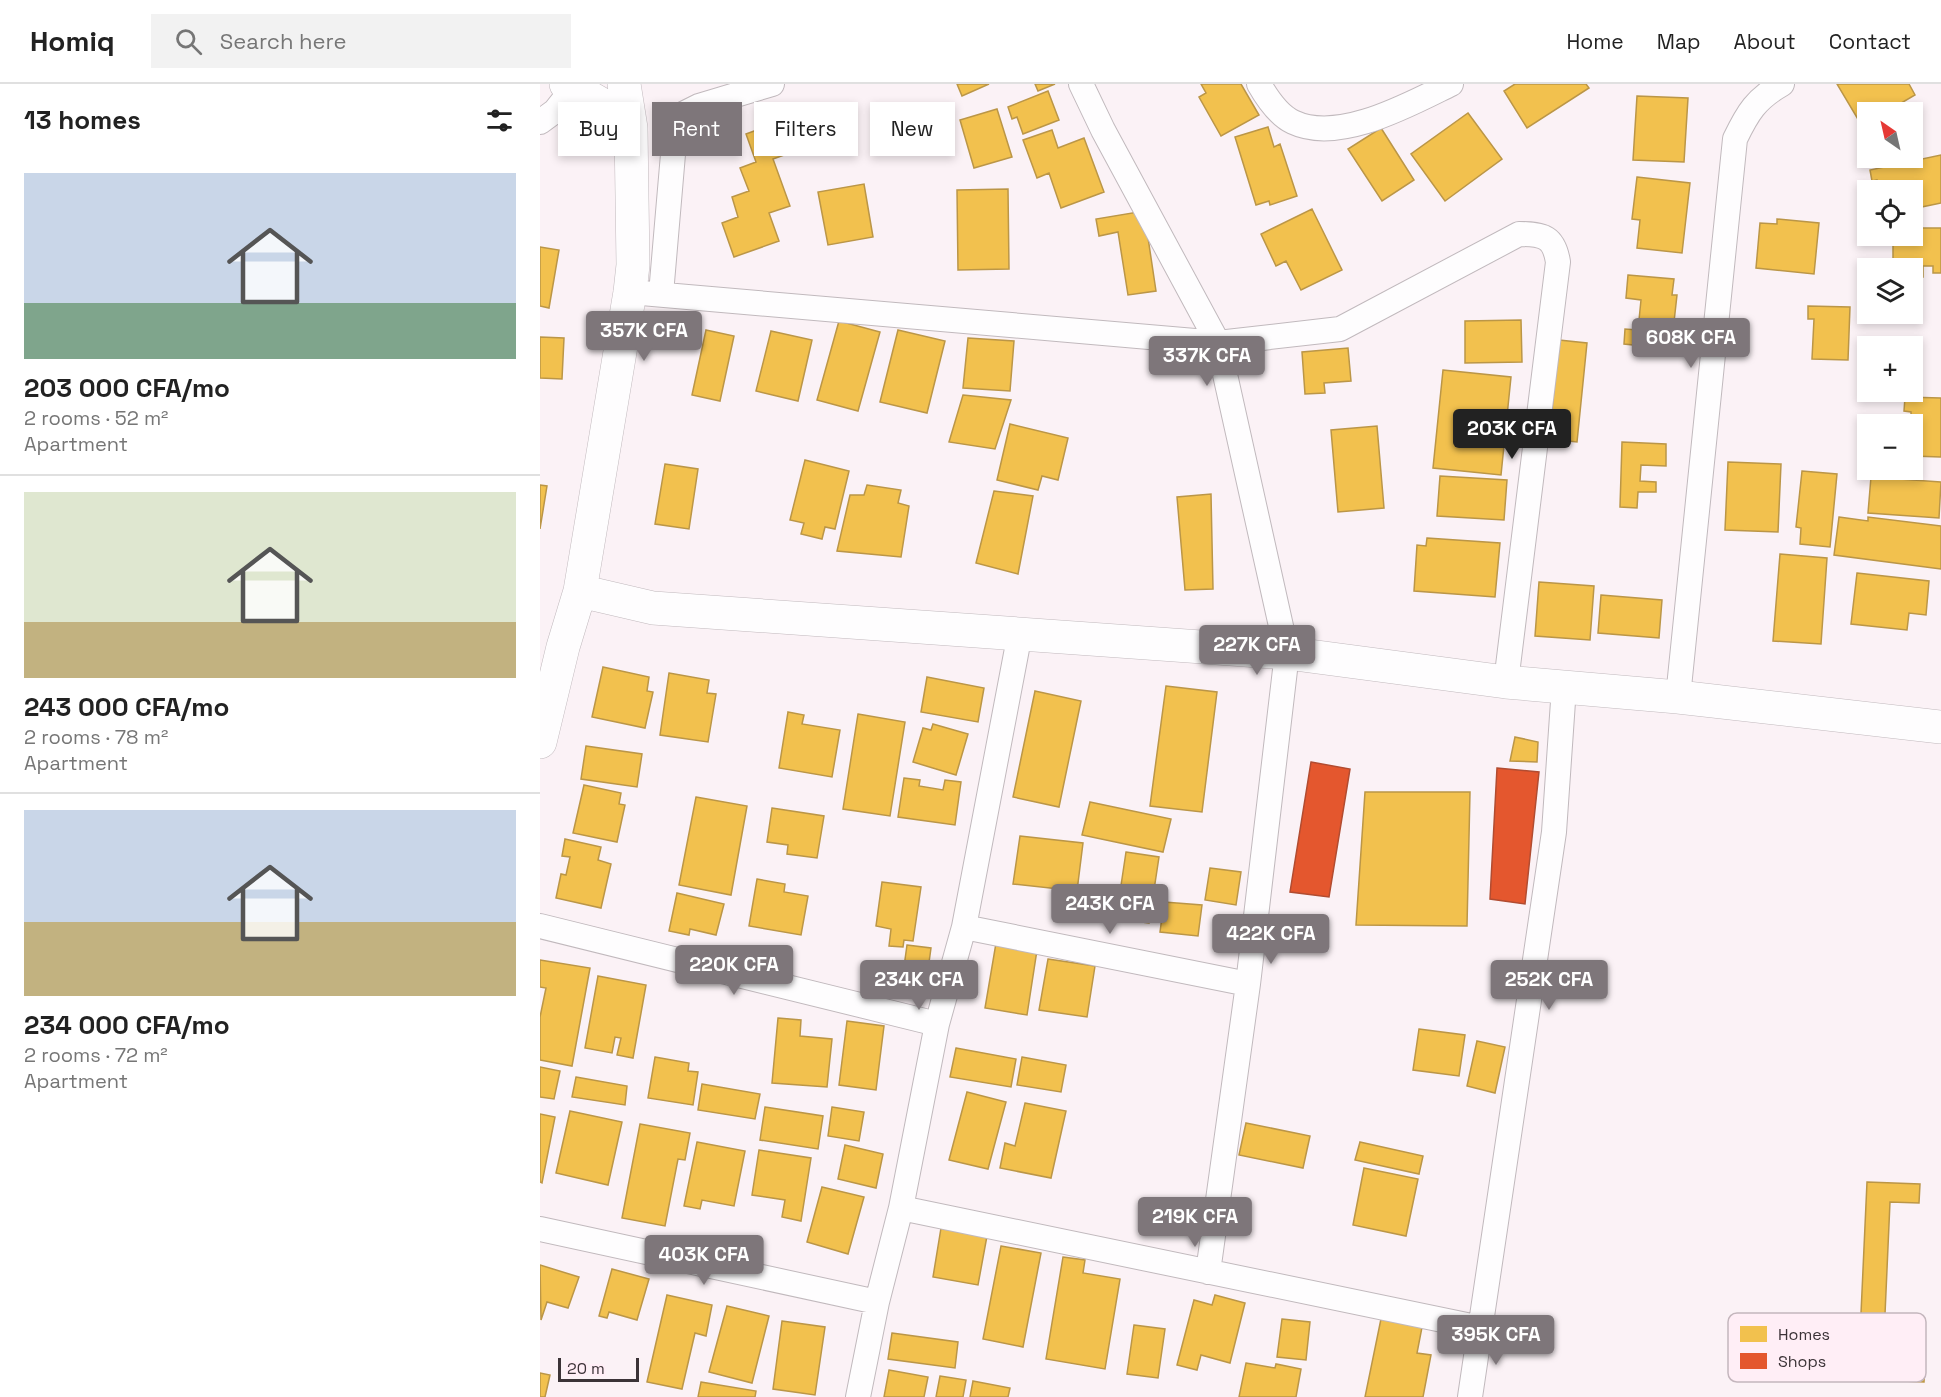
<!DOCTYPE html>
<html lang="en">
<head>
<meta charset="utf-8">
<style>
  :root { --surface:#fff; --page:#f2f2f2; --text:#222; --muted:#767676; --line:#e0e0e0; --accent:#7e767a }
  body { margin:0; font-family:"Space Grotesk",sans-serif; background:var(--page); color:var(--text); height:100vh; display:flex; flex-direction:column; font-size:22px; white-space:nowrap }
  * { box-sizing:border-box; margin:0 }
  p { font-size:20px; color:var(--muted) }
  .icon { flex:none; width:33px; height:33px; fill:none; stroke:currentColor; stroke-width:2; stroke-linecap:round; stroke-linejoin:round }
  .map { position:relative; flex:1; overflow:hidden }
  .panel { display:flex; flex-direction:column; background:var(--surface); width:540px }
  .panel>* { flex:none }
  .top-card { position:absolute; left:18px; top:18px; width:570px; height:54px; display:flex; gap:12px }
  .needle { width:39px; rotate:326deg }
  .tools { position:absolute; left:1317px; top:18px; display:grid; gap:12px }
  .tools a { display:grid; place-items:center; width:66px; height:66px; border-radius:0px; background:var(--surface); box-shadow:0 3px 9px #0003; font-size:30px }
  .scale { position:absolute; left:18px; bottom:15px; width:81px; box-sizing:border-box; padding-left:6px; border:3px solid #3b3337; border-top:0; font-size:16px; line-height:21px; white-space:nowrap; color:#3b3337; -webkit-text-stroke:4px #ffeef6; paint-order:stroke }
  .price { position:absolute; translate:-50% -51px; padding:0 14px; border-radius:6px; background:var(--accent); color:#fff; font-size:20px; line-height:39px; filter:drop-shadow(0 2px 3px #0008) }
  .price::after { content:''; position:absolute; left:50%; top:36px; width:18px; height:14px; margin-left:-9px; background:inherit; clip-path:polygon(0 0,100% 0,50% 100%) }
  .price.selected { background:#222; color:#fff }
  ul { padding:0; list-style:none }
  li { display:grid; align-content:center; gap:12px; height:318px; padding:0 24px }
  li+li { border-top:2px solid var(--line) }
  li span { display:grid; place-items:center; height:186px; border-radius:0px; color:#555 }
  li>.icon { margin-inline-start:auto }
  span .icon { width:108px; height:108px; fill:#fffc; stroke-width:1 }
  li b { font-size:26px }
  h2 { display:flex; justify-content:space-between; align-items:center; height:72px; padding:0 24px; font-size:26px }
  .tag { padding:0 21px; border-radius:0px; background:var(--surface); box-shadow:0 3px 9px #0003; font-size:21px; line-height:54px }
  .tag.selected { background:var(--accent); color:#fff }
  header { display:flex; align-items:center; gap:36px; box-sizing:border-box; height:84px; padding:0 30px; background:var(--surface); border-bottom:2px solid var(--line) }
  header strong { font-size:28px }
  nav { display:flex; gap:33px; margin-inline-start:auto; font-size:21px }
  .search { width:420px; height:54px; background:var(--page); display:flex; align-items:center; gap:15px; box-sizing:border-box; padding:0 21px; border-radius:0px; color:var(--muted); font-size:22px }
  main { display:flex; flex:1; min-height:0 }
  .map>svg:first-child { display:block }
  .homes { fill:#f2c14e; stroke:#bb9647; stroke-width:1.5 }
  .shops { fill:#e4572e; stroke:#b14c31; stroke-width:1.5 }
  .lines { fill:none; stroke-linecap:round; stroke-linejoin:round }
  .street-casing { stroke:#c1b9bd; stroke-width:26 }
  .secondary-casing { stroke:#c1b9bd; stroke-width:34 }
  .street { stroke:#fefdfe; stroke-width:24 }
  .secondary { stroke:#fefdfe; stroke-width:33 }
  .key { fill:#ffeef6; stroke:#c4b6bd; stroke-width:1.5 }
  .key-label { font-size:16px; fill:#3b3337 }
</style>
</head>
<body>
<header>
<strong>Homiq</strong>
<div class="search"><svg class="icon" aria-label="search" viewBox="0 0 24 24"><circle cx="10" cy="10" r="6"/><path d="M15 15l6 6"/></svg>Search here</div>
<nav><a>Home</a><a>Map</a><a>About</a><a>Contact</a></nav>
</header>
<main>
<section class="panel">
<h2>13 homes<svg class="icon" aria-label="filters" viewBox="0 0 24 24"><path d="M4 7h16M4 17h16"/><circle cx="9" cy="7" r="2"/><circle cx="15" cy="17" r="2"/></svg></h2>
<ul>
<li><span style="background:linear-gradient(#c9d6e8 70%,#7fa58c 0)"><svg class="icon" aria-label="home" viewBox="0 0 24 24"><path d="M3 11l9-7 9 7M6 9v11h12V9"/></svg></span><div><b>203 000 CFA/mo</b><p>2 rooms · 52 m²</p><p>Apartment</p></div></li>
<li><span style="background:linear-gradient(#dfe7d0 70%,#c2b280 0)"><svg class="icon" aria-label="home" viewBox="0 0 24 24"><path d="M3 11l9-7 9 7M6 9v11h12V9"/></svg></span><div><b>243 000 CFA/mo</b><p>2 rooms · 78 m²</p><p>Apartment</p></div></li>
<li><span style="background:linear-gradient(#c9d6e8 60%,#c2b280 0)"><svg class="icon" aria-label="home" viewBox="0 0 24 24"><path d="M3 11l9-7 9 7M6 9v11h12V9"/></svg></span><div><b>234 000 CFA/mo</b><p>2 rooms · 72 m²</p><p>Apartment</p></div></li>
</ul>
</section>
<div class="map">
<svg width="1401" height="1313" viewBox="0 0 1401 1313">
  <rect width="100%" height="100%" fill="#fbf2f6"/>
  <path class="homes" d="M 417,0 L 449,0 L 422,12 Z
    M 495,0 L 515,0 L 498,7 Z
    M 661,0 L 701,0 L 719,31 L 681,52 L 659,13 L 666,9 Z
    M 975,0 L 1046,0 L 1049,4 L 987,44 L 964,7 Z
    M 1297,0 L 1369,0 L 1375,11 L 1346,28 L 1328,28 L 1328,39 L 1322,42 Z
    M 508,7 L 519,36 L 483,50 L 477,33 L 472,35 L 468,23 Z
    M 1097,12 L 1148,14 L 1144,78 L 1093,76 Z
    M 457,25 L 472,73 L 434,84 L 420,36 Z
    M 928,29 L 962,75 L 905,117 L 871,70 Z
    M 247,35 L 258,66 L 233,75 L 250,122 L 229,129 L 239,157 L 194,173 L 182,139 L 198,133 L 192,113 L 209,107 L 200,84 L 216,78 L 206,50 Z
    M 728,43 L 734,63 L 740,60 L 757,112 L 730,121 L 729,117 L 716,121 L 695,53 Z
    M 841,44 L 874,96 L 842,117 L 808,65 Z
    M 512,46 L 518,64 L 544,54 L 564,108 L 521,124 L 509,89 L 497,94 L 483,56 Z
    M 1401,71 L 1401,119 L 1372,125 L 1372,106 L 1339,106 L 1337,96 L 1332,97 L 1330,86 Z
    M 1097,93 L 1150,99 L 1142,169 L 1097,164 L 1100,136 L 1092,135 Z
    M 324,100 L 333,153 L 288,161 L 278,108 Z
    M 468,105 L 469,185 L 418,186 L 417,106 Z
    M 772,125 L 802,186 L 761,206 L 746,177 L 736,182 L 721,150 Z
    M 604,127 L 616,207 L 588,211 L 578,148 L 559,152 L 556,135 Z
    M 1237,135 L 1279,139 L 1274,190 L 1216,184 L 1220,139 L 1237,140 Z
    M 1372,144 L 1401,144 L 1401,189 L 1393,189 L 1393,182 L 1383,182 L 1383,193 L 1372,193 L 1371,179 L 1353,180 L 1353,152 L 1372,152 Z
    M 0,163 L 19,166 L 9,224 L 0,222 Z
    M 1088,191 L 1134,195 L 1132,211 L 1137,211 L 1131,265 L 1084,260 L 1085,245 L 1098,246 L 1101,216 L 1086,214 Z
    M 1320,196 L 1328,197 L 1328,229 L 1318,228 Z
    M 1268,222 L 1310,223 L 1308,276 L 1272,275 L 1274,235 L 1268,235 Z
    M 981,236 L 982,278 L 925,279 L 925,237 Z
    M 299,237 L 340,248 L 318,327 L 277,316 Z
    M 166,246 L 194,252 L 180,317 L 152,311 Z
    M 358,246 L 405,257 L 387,329 L 340,318 Z
    M 231,247 L 272,256 L 258,317 L 216,307 Z
    M 0,253 L 24,254 L 22,295 L 0,294 Z
    M 428,254 L 474,257 L 470,307 L 423,304 Z
    M 1019,256 L 1047,259 L 1037,358 L 1009,355 Z
    M 808,264 L 811,297 L 784,299 L 785,309 L 765,310 L 762,268 Z
    M 903,286 L 971,293 L 961,391 L 893,384 Z
    M 423,311 L 471,316 L 455,365 L 409,358 Z
    M 1365,313 L 1401,314 L 1401,373 L 1372,372 L 1371,328 L 1364,327 Z
    M 470,340 L 528,354 L 518,396 L 502,392 L 498,406 L 457,396 Z
    M 837,342 L 844,424 L 798,428 L 791,346 Z
    M 1082,358 L 1126,360 L 1126,382 L 1101,381 L 1100,397 L 1116,398 L 1116,408 L 1098,408 L 1097,424 L 1080,423 Z
    M 265,376 L 309,387 L 295,445 L 285,443 L 282,455 L 261,450 L 264,439 L 250,436 Z
    M 1188,378 L 1241,380 L 1238,448 L 1185,446 Z
    M 125,380 L 158,385 L 149,445 L 115,440 Z
    M 1262,387 L 1297,390 L 1290,463 L 1260,460 L 1261,444 L 1256,443 Z
    M 900,392 L 967,396 L 964,436 L 897,432 Z
    M 1331,393 L 1401,398 L 1399,434 L 1328,429 Z
    M 0,401 L 7,402 L 0,445 Z
    M 327,401 L 361,406 L 358,419 L 369,422 L 361,473 L 297,467 L 310,411 L 324,411 Z
    M 454,407 L 493,412 L 478,490 L 436,479 Z
    M 671,410 L 673,505 L 645,506 L 637,413 Z
    M 1299,433 L 1328,437 L 1328,433 L 1401,442 L 1401,485 L 1294,471 Z
    M 887,454 L 960,459 L 955,513 L 874,507 L 877,461 L 886,462 Z
    M 1240,470 L 1287,474 L 1281,560 L 1233,557 Z
    M 1317,489 L 1389,497 L 1386,531 L 1369,529 L 1367,546 L 1311,540 Z
    M 999,498 L 1054,502 L 1050,556 L 995,552 Z
    M 1061,511 L 1122,516 L 1119,554 L 1058,549 Z
    M 63,583 L 109,593 L 107,607 L 113,608 L 105,644 L 52,633 Z
    M 129,589 L 169,596 L 167,609 L 176,610 L 168,658 L 120,651 Z
    M 387,593 L 444,604 L 438,638 L 381,628 Z
    M 626,602 L 677,608 L 662,728 L 610,722 Z
    M 495,607 L 541,617 L 519,723 L 473,713 Z
    M 248,628 L 264,631 L 262,640 L 300,646 L 292,693 L 239,684 Z
    M 318,630 L 365,638 L 350,732 L 303,725 Z
    M 393,640 L 428,650 L 416,691 L 373,678 L 383,644 L 391,646 Z
    M 975,653 L 998,658 L 997,678 L 970,677 Z
    M 46,662 L 102,670 L 97,703 L 41,695 Z
    M 364,694 L 380,696 L 379,702 L 403,706 L 405,696 L 421,698 L 415,741 L 358,733 Z
    M 44,701 L 81,709 L 79,720 L 85,721 L 77,758 L 33,749 Z
    M 825,708 L 930,708 L 927,842 L 816,841 Z
    M 156,713 L 207,722 L 191,811 L 139,801 Z
    M 550,718 L 631,735 L 623,768 L 542,751 Z
    M 232,724 L 284,732 L 277,774 L 247,770 L 248,761 L 227,758 Z
    M 480,752 L 543,759 L 537,807 L 473,800 Z
    M 25,755 L 61,763 L 58,776 L 71,780 L 61,824 L 16,814 L 21,790 L 26,791 L 30,773 L 22,772 Z
    M 586,768 L 619,773 L 609,839 L 576,835 Z
    M 670,784 L 701,788 L 696,821 L 665,816 Z
    M 217,795 L 245,800 L 244,808 L 268,812 L 261,851 L 209,842 Z
    M 342,798 L 381,803 L 373,857 L 364,856 L 363,863 L 349,862 L 351,845 L 336,842 Z
    M 137,809 L 184,820 L 176,851 L 150,845 L 149,851 L 129,847 Z
    M 624,818 L 662,821 L 658,852 L 620,848 Z
    M 456,859 L 497,866 L 487,931 L 445,924 Z
    M 367,861 L 391,864 L 387,893 L 363,890 Z
    M 508,875 L 555,882 L 547,933 L 499,926 Z
    M 0,876 L 50,884 L 32,982 L 0,976 L 0,933 L 6,904 L 0,903 Z
    M 58,892 L 106,901 L 93,974 L 77,971 L 81,954 L 75,953 L 72,969 L 45,964 Z
    M 238,934 L 261,936 L 260,952 L 292,955 L 287,1003 L 232,999 Z
    M 307,937 L 344,942 L 336,1006 L 299,1001 Z
    M 879,945 L 925,951 L 919,992 L 873,986 Z
    M 937,957 L 965,963 L 955,1009 L 927,1002 Z
    M 416,964 L 476,975 L 471,1003 L 410,993 Z
    M 115,973 L 149,979 L 148,987 L 158,988 L 153,1021 L 108,1014 Z
    M 482,973 L 526,981 L 521,1008 L 477,1001 Z
    M 0,983 L 20,987 L 14,1015 L 0,1013 Z
    M 36,993 L 87,1002 L 85,1021 L 32,1013 Z
    M 162,1000 L 220,1010 L 215,1035 L 158,1026 Z
    M 427,1008 L 466,1018 L 448,1085 L 409,1076 Z
    M 485,1019 L 526,1027 L 511,1094 L 460,1084 L 465,1059 L 475,1062 Z
    M 225,1023 L 283,1032 L 278,1065 L 220,1056 Z
    M 292,1023 L 324,1028 L 319,1057 L 288,1052 Z
    M 30,1027 L 82,1038 L 68,1101 L 16,1089 Z
    M 0,1030 L 15,1033 L 2,1099 L 0,1098 Z
    M 706,1039 L 770,1052 L 763,1084 L 699,1071 Z
    M 100,1040 L 150,1049 L 145,1076 L 138,1075 L 125,1142 L 82,1134 Z
    M 157,1058 L 205,1067 L 194,1122 L 162,1116 L 160,1125 L 144,1122 Z
    M 820,1058 L 883,1072 L 879,1090 L 815,1076 Z
    M 305,1061 L 343,1070 L 336,1104 L 298,1095 Z
    M 219,1066 L 271,1074 L 261,1137 L 242,1133 L 245,1116 L 212,1111 Z
    M 824,1084 L 878,1095 L 866,1152 L 813,1141 Z
    M 1327,1098 L 1380,1100 L 1379,1119 L 1350,1118 L 1343,1275 L 1385,1276 L 1384,1298 L 1318,1295 Z
    M 282,1103 L 324,1113 L 308,1170 L 267,1158 Z
    M 401,1144 L 447,1152 L 438,1201 L 393,1193 Z
    M 461,1162 L 501,1169 L 483,1263 L 443,1255 Z
    M 523,1173 L 545,1176 L 543,1189 L 580,1195 L 565,1285 L 506,1275 Z
    M 0,1181 L 39,1193 L 28,1224 L 7,1218 L 1,1236 Z
    M 72,1185 L 109,1195 L 97,1236 L 69,1228 L 67,1234 L 59,1232 Z
    M 127,1211 L 172,1221 L 166,1252 L 155,1249 L 142,1305 L 107,1298 Z
    M 675,1211 L 705,1219 L 690,1279 L 661,1271 L 657,1286 L 637,1281 L 654,1216 L 672,1221 Z
    M 187,1222 L 229,1232 L 212,1299 L 169,1288 Z
    M 842,1230 L 883,1238 L 877,1269 L 891,1271 L 883,1313 L 825,1313 Z
    M 742,1235 L 770,1238 L 766,1276 L 737,1273 Z
    M 242,1237 L 285,1243 L 275,1311 L 233,1305 Z
    M 594,1241 L 625,1245 L 618,1294 L 587,1290 Z
    M 352,1249 L 418,1258 L 415,1284 L 348,1275 Z
    M 706,1279 L 735,1284 L 736,1280 L 761,1285 L 756,1313 L 699,1313 Z
    M 349,1286 L 388,1293 L 384,1313 L 344,1313 Z
    M 0,1289 L 10,1291 L 5,1313 L 0,1313 Z
    M 400,1292 L 426,1296 L 423,1313 L 396,1313 Z
    M 433,1297 L 470,1304 L 468,1313 L 430,1313 Z
    M 161,1298 L 216,1307 L 215,1313 L 158,1313 Z"/>
  <path class="shops" d="M 771,678 L 810,685 L 789,813 L 750,808 Z
    M 957,684 L 999,688 L 985,820 L 950,815 Z"/>
  <g class="lines">
    <g class="street-casing">
      <path id="street" d="M 541,0 L 563,46 L 678,259 L 747,569 L 708,900 L 668,1188
        M 719,0 C 727,14 738,31 753,38 C 799,60 870,20 911,0
        M 0,38 L 15,27 L 34,3
        M 90,208 L 678,259 L 800,245 L 979,150 C 1004,150 1014,153 1018,178 L 966,598
        M 121,210 L 135,47 L 141,31 L 159,22 L 232,0
        M 1138,613 L 1195,55 C 1208,28 1216,15 1242,0
        M 0,842 L 397,940
        M 424,843 L 708,900
        M 361,1124 L 941,1244
        M 0,1145 L 337,1218
        M 318,1313 L 337,1218 L 361,1124 L 397,940 L 424,843 L 480,549
        M 930,1313 L 1014,748 L 1024,603"/>
    </g>
    <g class="secondary-casing">
      <path id="secondary" d="M 26,0 L 61,20 L 91,44
        M 40,507 L 113,524 L 747,569 L 966,598 L 1138,613 L 1401,643
        M 0,658 L 23,563 L 40,507 L 90,208 L 93,181 L 91,44 L 84,0"/>
    </g>
    <use href="#street" class="street"/>
    <use href="#secondary" class="secondary"/>
  </g>
  <rect x="1188" y="1229" width="198" height="69" rx="9" class="key"/>
  <rect x="1200" y="1242" width="27" height="16" fill="#f2c14e"/>
  <rect x="1200" y="1269" width="27" height="16" fill="#e4572e"/>
  <g class="key-label">
    <text x="1238" y="1256">Homes</text>
    <text x="1238" y="1283">Shops</text>
  </g>
</svg>
<div class="tools">
<a><svg class="needle" viewBox="-14 -14 28 28"><path d="M0-13l5 13h-10z" fill="#e53935"/><path d="M0 13l5-13h-10z" fill="#767676"/></svg></a>
<a><svg class="icon" aria-label="locate" viewBox="0 0 24 24"><circle cx="12" cy="12" r="6"/><path d="M12 2v4M12 18v4M2 12h4M18 12h4"/></svg></a>
<a><svg class="icon" aria-label="layers" viewBox="0 0 24 24"><path d="M12 4l9 5-9 5-9-5zM3 14l9 5 9-5"/></svg></a>
<a>+</a>
<a>−</a>
</div>
<div class="scale">20 m</div>
<b class="price" style="left:104px;top:278px">357K CFA</b>
<b class="price" style="left:1151px;top:285px">608K CFA</b>
<b class="price" style="left:667px;top:303px">337K CFA</b>
<b class="price selected" style="left:972px;top:376px">203K CFA</b>
<b class="price" style="left:717px;top:592px">227K CFA</b>
<b class="price" style="left:570px;top:851px">243K CFA</b>
<b class="price" style="left:731px;top:881px">422K CFA</b>
<b class="price" style="left:194px;top:912px">220K CFA</b>
<b class="price" style="left:379px;top:927px">234K CFA</b>
<b class="price" style="left:1009px;top:927px">252K CFA</b>
<b class="price" style="left:655px;top:1164px">219K CFA</b>
<b class="price" style="left:164px;top:1202px">403K CFA</b>
<b class="price" style="left:956px;top:1282px">395K CFA</b>
<div class="top-card">
<a class="tag">Buy</a>
<a class="tag selected">Rent</a>
<a class="tag">Filters</a>
<a class="tag">New</a>
</div>
</div>
</main>
</body>
</html>
